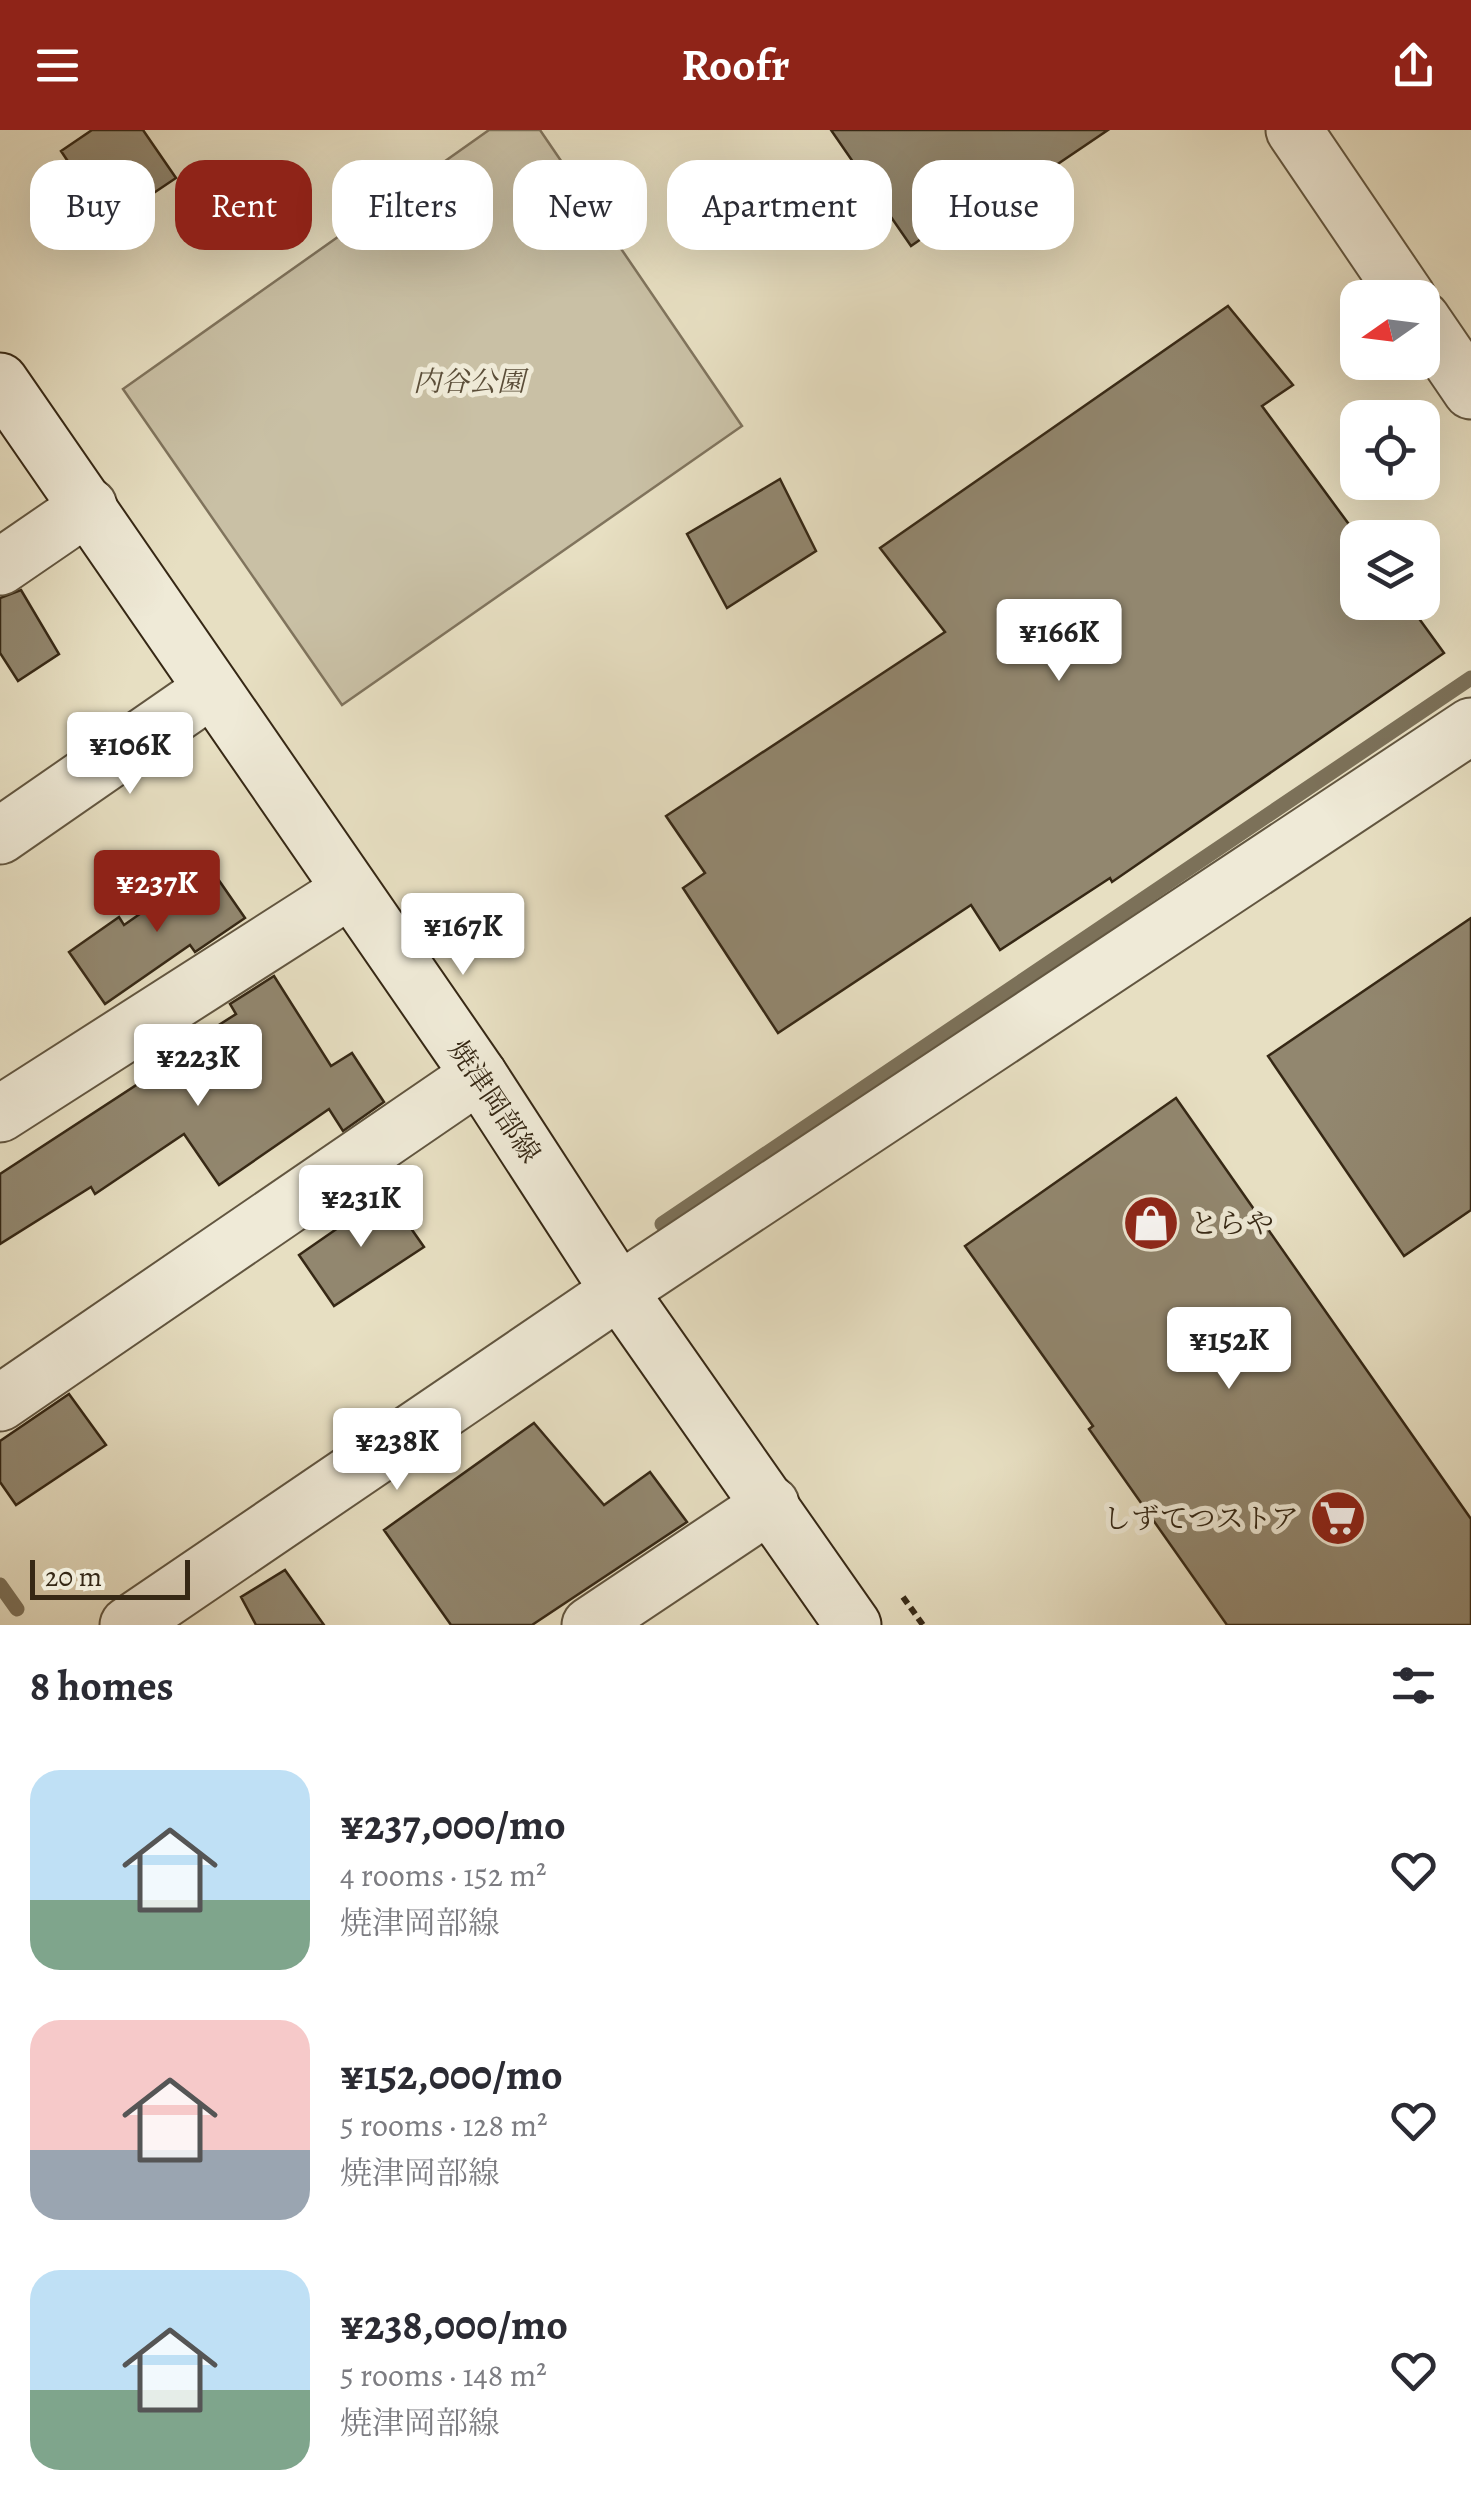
<!DOCTYPE html>
<html lang="en">
<head>
<meta charset="utf-8">
<style>
  :root { --surface:#fff; --page:#f7f7f7; --text:#2b2b33; --muted:#7c7c81; --accent:#8f2418 }
  body { margin:0; font-family:Alegreya,"Noto Serif JP",serif; background:var(--page); color:var(--text); height:100vh; display:flex; flex-direction:column; font-size:38px; white-space:nowrap }
  * { box-sizing:border-box; margin:0 }
  p { font-size:32px; color:var(--muted) }
  .icon { flex:none; width:55px; height:55px; fill:none; stroke:currentColor; stroke-width:2; stroke-linecap:round; stroke-linejoin:round }
  .map { position:relative; height:1495px; overflow:hidden }
  .side { display:flex; flex-direction:column; background:var(--surface); flex:1 }
  .side>* { flex:none }
  .banner { position:absolute; left:30px; top:30px; width:1412px; height:90px; display:flex; gap:20px }
  .needle { width:65px; rotate:256deg }
  .controls { position:absolute; left:1340px; top:150px; display:grid; gap:20px }
  .controls a { display:grid; place-items:center; width:100px; height:100px; border-radius:20px; background:var(--surface); box-shadow:0 10px 40px #0002; font-size:50px }
  .scale { position:absolute; left:30px; bottom:25px; width:160px; box-sizing:border-box; padding-left:10px; border:5px solid #362815; border-top:0; font-size:28px; line-height:35px; white-space:nowrap; color:#362815; -webkit-text-stroke:8px #efead7; paint-order:stroke }
  .price { position:absolute; translate:-50% -85px; padding:0 22px; border-radius:10px; background:#fff; color:#222; font-size:32px; line-height:65px; filter:drop-shadow(0 2px 5px #0008) }
  .price::after { content:''; position:absolute; left:50%; top:60px; width:30px; height:22px; margin-left:-15px; background:inherit; clip-path:polygon(0 0,100% 0,50% 100%) }
  .price.current { background:var(--accent); color:#fff }
  ul { padding:0; list-style:none }
  li { display:flex; align-items:center; gap:30px; height:250px; padding:0 30px }
  li span { display:grid; place-items:center; flex:none; width:280px; height:200px; border-radius:30px; color:#555 }
  li>.icon { margin-inline-start:auto }
  span .icon { width:120px; height:120px; fill:#fffc; stroke-width:1 }
  li b { font-size:42px }
  h2 { display:flex; justify-content:space-between; align-items:center; height:120px; padding:0 30px; font-size:42px }
  .chip { padding:0 35px; border-radius:30px; background:var(--surface); box-shadow:0 10px 40px #0002; font-size:35px; line-height:90px }
  .chip.current { background:var(--accent); color:#fff }
  header { display:flex; justify-content:space-between; align-items:center; height:130px; padding:0 30px; background:var(--accent); color:#fff; font-size:45px; font-weight:700 }
  .map>svg:first-child { display:block }
  .green { fill:#c9c0a5; stroke:#80745d; stroke-width:2.5 }
  .lines { fill:none; stroke-linecap:round; stroke-linejoin:round }
  .stream { stroke:#7c7159; stroke-width:15 }
  .building { fill:#92876f; stroke:#362815; stroke-width:2.5 }
  .street-casing { stroke:#625640; stroke-width:59 }
  .secondary-casing { stroke:#362815; stroke-width:59 }
  .path { stroke:#362815; stroke-width:6; stroke-dasharray:8 5; stroke-linecap:butt }
  .street { stroke:#efead7; stroke-width:55 }
  .secondary { stroke:#efead7; stroke-width:55 }
  .labels { text-anchor:middle; stroke-width:10; stroke-linejoin:round; paint-order:stroke }
  .park-label { font-size:28px; font-style:italic; fill:#5b4e39; stroke:#efead7 }
  .street-label { font-size:28px; fill:#362815; stroke:#efead7 }
  .poi-label { font-size:28px; fill:#362815; stroke:#efead7; text-anchor:start }
</style>
</head>
<body>
<header><svg class="icon" aria-label="menu" viewBox="0 0 24 24"><path d="M4 6h16M4 12h16M4 18h16"/></svg>Roofr<svg class="icon" aria-label="share" viewBox="0 0 24 24"><path d="M12 15V3M7 8l5-5 5 5M5 13v7h14v-7"/></svg></header>
<div class="map">
<svg width="1471" height="1495" viewBox="0 0 1471 1495">
  <rect width="100%" height="100%" fill="#e7dfc2"/>
  <filter id="stains"><feTurbulence type="fractalNoise" baseFrequency=".002" numOctaves="4"/><feColorMatrix values="0 0 0 0 .2 0 0 0 0 .09 0 0 0 0 .02 0 0 0 .5 -.17"/></filter>
  <radialGradient id="worn" r=".72"><stop offset=".6" stop-color="#630" stop-opacity="0"/><stop offset="1" stop-color="#630" stop-opacity=".3"/></radialGradient>
  <path class="green" d="M 489,0 L 540,0 L 742,296 L 342,575 L 123,259 Z"/>
  <g class="lines">
    <path class="stream" d="M 662,1094 L 1471,548
      M 0,1455 L 17,1479"/>
  </g>
  <path class="building" d="M 92,0 L 143,0 L 176,48 L 109,93 L 61,21 Z
    M 831,0 L 1108,0 L 1012,65 L 1003,52 L 911,116 Z
    M 1228,176 L 1293,255 L 1262,276 L 1359,408 L 1358,472 L 1407,472 L 1444,523 L 1112,752 L 1110,748 L 1000,820 L 971,775 L 778,903 L 683,758 L 705,743 L 666,686 L 945,502 L 880,418 Z
    M 780,349 L 816,421 L 727,478 L 687,404 Z
    M 21,460 L 59,524 L 18,551 L 0,523 L 0,468 Z
    M 209,736 L 245,788 L 195,822 L 190,815 L 105,874 L 69,822 L 119,787 L 124,795 Z
    M 1471,788 L 1471,1080 L 1404,1126 L 1268,926 Z
    M 274,846 L 331,936 L 352,923 L 384,972 L 343,1001 L 329,979 L 219,1055 L 184,1004 L 95,1064 L 91,1057 L 0,1114 L 0,1044 L 150,946 L 147,941 L 236,884 L 230,874 Z
    M 1176,968 L 1471,1389 L 1471,1495 L 1227,1495 L 1089,1299 L 1093,1296 L 965,1116 Z
    M 387,1064 L 424,1117 L 334,1176 L 299,1125 Z
    M 69,1264 L 106,1315 L 16,1375 L 0,1352 L 0,1311 Z
    M 534,1293 L 604,1375 L 650,1342 L 687,1392 L 532,1495 L 451,1495 L 384,1400 Z
    M 285,1440 L 324,1495 L 256,1495 L 241,1467 Z"/>
  <g class="lines">
    <g class="street-casing">
      <path id="street" d="M 1294,0 L 1408,168
        M 1422,189 L 1471,261
        M 0,437 L 89,376
        M 0,706 L 212,559
        M 0,984 L 350,760
        M 0,1273 L 479,945
        M 128,1495 L 619,1161 L 1471,596
        M 590,1495 L 771,1374"/>
    </g>
    <g class="secondary-casing">
      <path id="secondary" d="M 0,251 L 479,945 L 619,1161 L 853,1495"/>
    </g>
    <path class="path" d="M 903,1467 L 923,1495"/>
    <use href="#street" class="street"/>
    <use href="#secondary" class="secondary"/>
  </g>
  <defs>
    <g id="shop-disc" transform="scale(2.875)"><circle r="9.5" fill="#8f2418" stroke="#efead7"/><path d="M-5-2.5h2.3a2.7 3.5 0 0 1 5.4 0H5L5.5 6h-11ZM-1.5-2.5h3a1.5 2.3 0 0 0-3 0Z" fill="#fff"/></g>
    <g id="supermarket-disc" transform="scale(2.875)"><circle r="9.5" fill="#8f2418" stroke="#efead7"/><path d="M-6-5.5h2.5l.6 2H6L4.5 2H-2.5L-4.4-4H-6ZM-1.5 3.2a1.3 1.3 0 1 0 .1 0ZM3 3.2a1.3 1.3 0 1 0 .1 0Z" fill="#fff"/></g>
  </defs>
  <g fill-rule="evenodd">
    <use href="#shop-disc" x="1151" y="1093"/>
    <use href="#supermarket-disc" x="1338" y="1388"/>
  </g>
  <g class="labels">
    <g class="park-label">
      <text x="469" y="261">内谷公園</text>
    </g>
    <g class="street-label">
      <text transform="translate(495 971) rotate(56)" y="10">焼津岡部線</text>
    </g>
    <g class="poi-label">
      <text x="1190" y="1103">とらや</text>
      <text x="1299" y="1398" text-anchor="end">しずてつストア</text>
    </g>
  </g>
  <rect width="100%" height="100%" filter="url(#stains)"/>
  <rect width="100%" height="100%" fill="url(#worn)"/>
</svg>
<div class="controls">
<a><svg class="needle" viewBox="-14 -14 28 28"><path d="M0-13l5 13h-10z" fill="#e53935"/><path d="M0 13l5-13h-10z" fill="#7c7c81"/></svg></a>
<a><svg class="icon" aria-label="locate" viewBox="0 0 24 24"><circle cx="12" cy="12" r="6"/><path d="M12 2v4M12 18v4M2 12h4M18 12h4"/></svg></a>
<a><svg class="icon" aria-label="layers" viewBox="0 0 24 24"><path d="M12 4l9 5-9 5-9-5zM3 14l9 5 9-5"/></svg></a>
</div>
<div class="scale">20 m</div>
<b class="price" style="left:1059px;top:554px">¥166K</b>
<b class="price" style="left:130px;top:667px">¥106K</b>
<b class="price current" style="left:157px;top:805px">¥237K</b>
<b class="price" style="left:463px;top:848px">¥167K</b>
<b class="price" style="left:198px;top:979px">¥223K</b>
<b class="price" style="left:361px;top:1120px">¥231K</b>
<b class="price" style="left:1229px;top:1262px">¥152K</b>
<b class="price" style="left:397px;top:1363px">¥238K</b>
<div class="banner">
<a class="chip">Buy</a>
<a class="chip current">Rent</a>
<a class="chip">Filters</a>
<a class="chip">New</a>
<a class="chip">Apartment</a>
<a class="chip">House</a>
</div>
</div>
<section class="side">
<h2>8 homes<svg class="icon" aria-label="filters" viewBox="0 0 24 24"><path d="M4 7h16M4 17h16"/><circle cx="9" cy="7" r="2"/><circle cx="15" cy="17" r="2"/></svg></h2>
<ul>
<li><span style="background:linear-gradient(#bfe0f5 65%,#7fa58c 0)"><svg class="icon" aria-label="home" viewBox="0 0 24 24"><path d="M3 11l9-7 9 7M6 9v11h12V9"/></svg></span><div><b>¥237,000/mo</b><p>4 rooms · 152 m²</p><p>焼津岡部線</p></div><svg class="icon" aria-label="heart" viewBox="0 0 24 24"><path d="M12 20l-8-8c-3-5 5-10 8-4 3-6 11-1 8 4z"/></svg></li>
<li><span style="background:linear-gradient(#f6c9c9 65%,#9aa5b1 0)"><svg class="icon" aria-label="home" viewBox="0 0 24 24"><path d="M3 11l9-7 9 7M6 9v11h12V9"/></svg></span><div><b>¥152,000/mo</b><p>5 rooms · 128 m²</p><p>焼津岡部線</p></div><svg class="icon" aria-label="heart" viewBox="0 0 24 24"><path d="M12 20l-8-8c-3-5 5-10 8-4 3-6 11-1 8 4z"/></svg></li>
<li><span style="background:linear-gradient(#bfe0f5 60%,#7fa58c 0)"><svg class="icon" aria-label="home" viewBox="0 0 24 24"><path d="M3 11l9-7 9 7M6 9v11h12V9"/></svg></span><div><b>¥238,000/mo</b><p>5 rooms · 148 m²</p><p>焼津岡部線</p></div><svg class="icon" aria-label="heart" viewBox="0 0 24 24"><path d="M12 20l-8-8c-3-5 5-10 8-4 3-6 11-1 8 4z"/></svg></li>
</ul>
</section>
</body>
</html>
